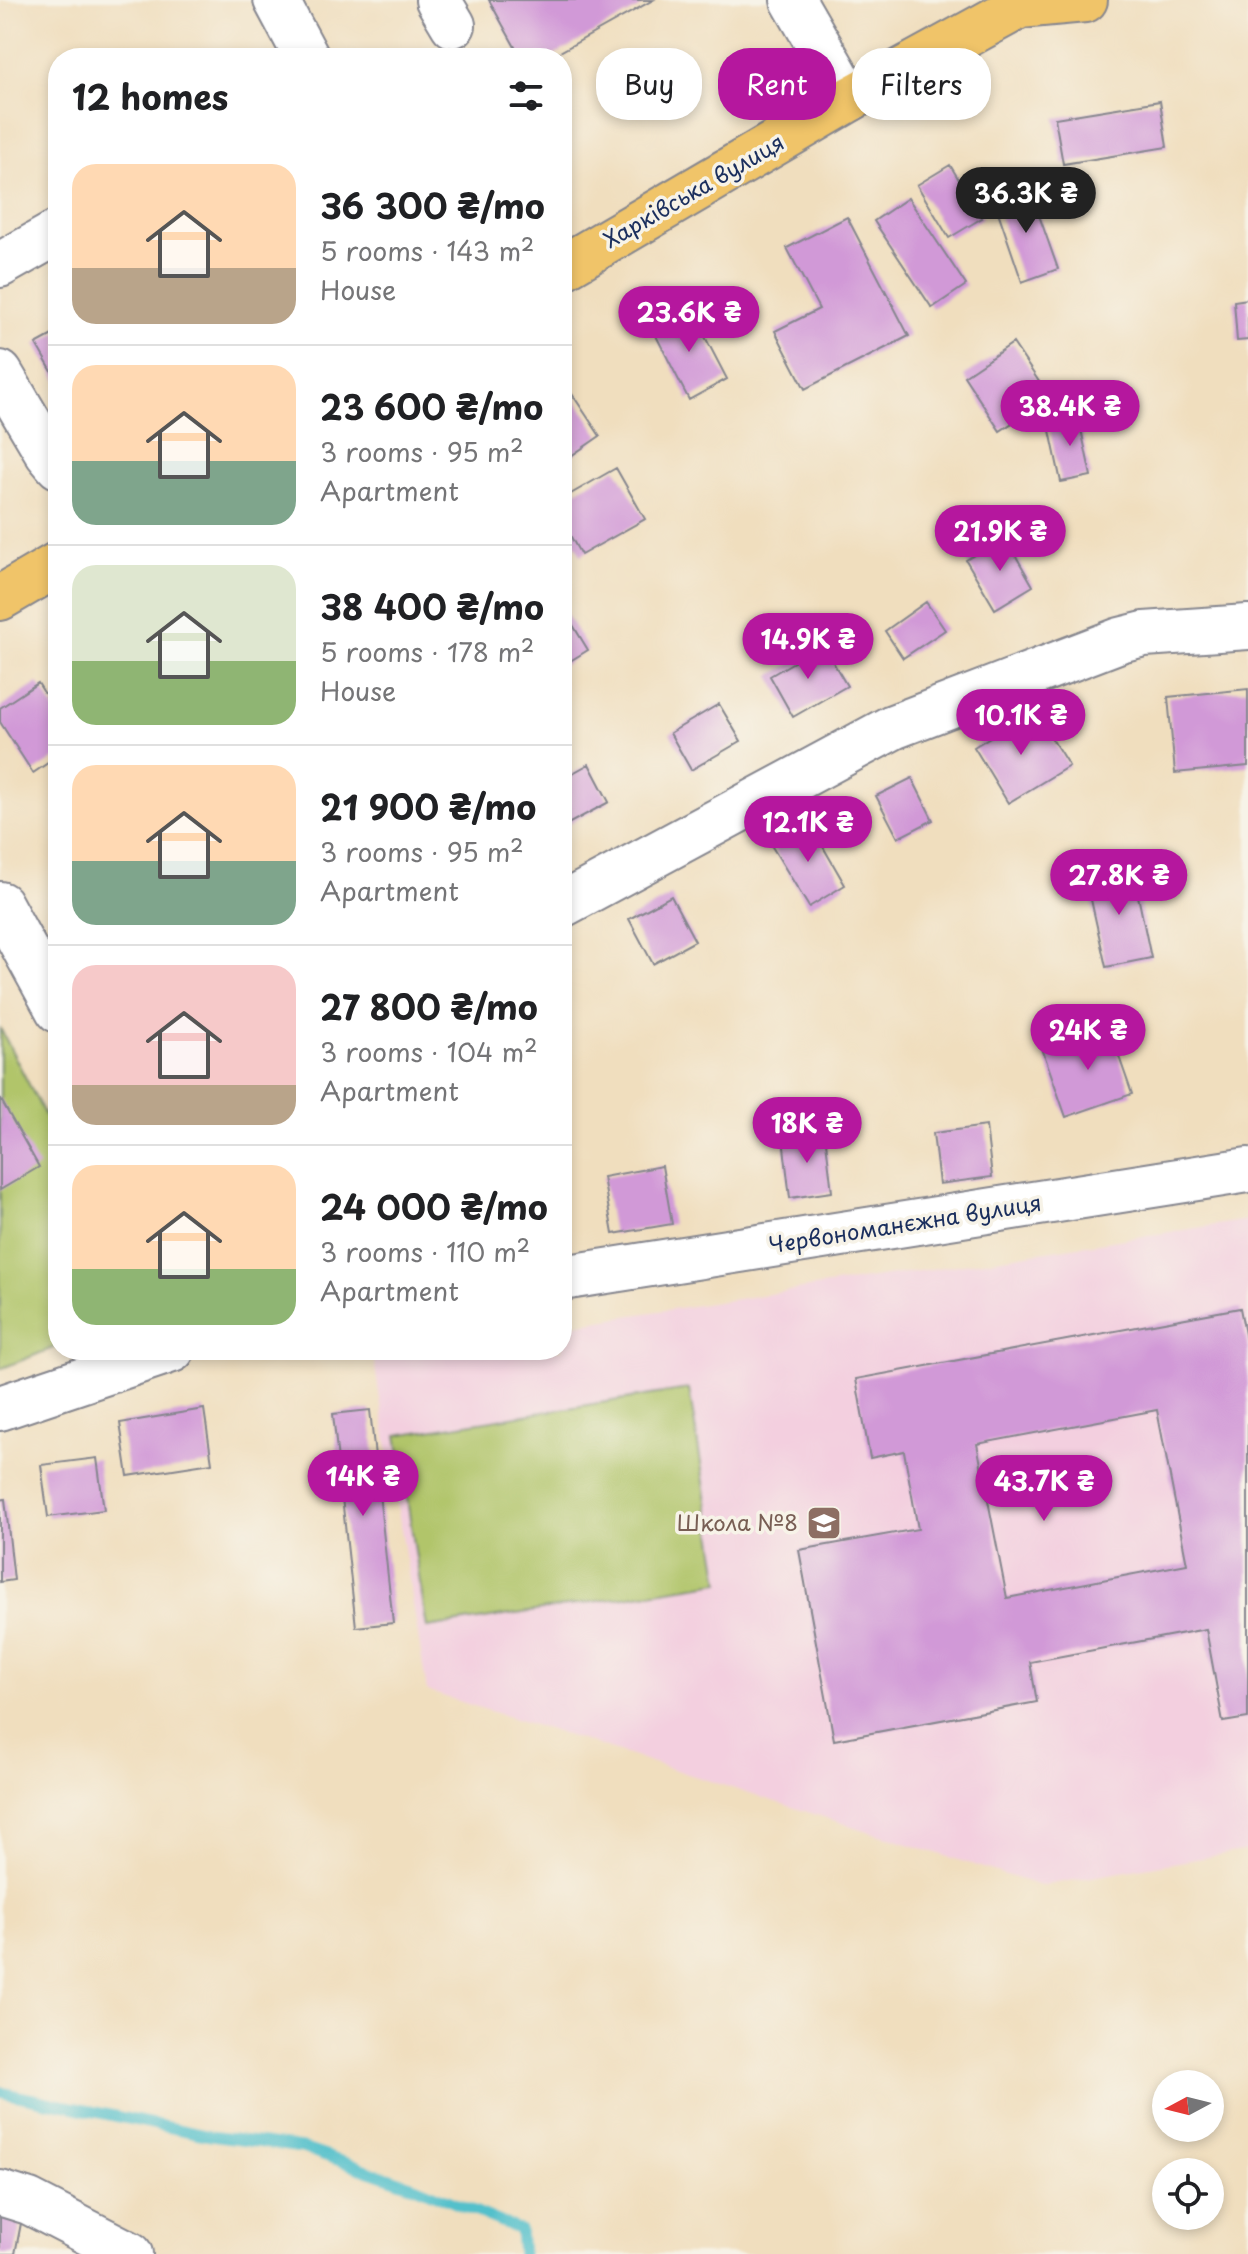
<!DOCTYPE html>
<html lang="en">
<head>
<meta charset="utf-8">
<style>
  :root { --surface:#fff; --page:#f2f2f2; --text:#202124; --muted:#757577; --line:#e0e0e0; --accent:#b5179e }
  body { margin:0; font-family:"Playpen Sans",sans-serif; background:var(--page); color:var(--text); height:100vh; display:flex; flex-direction:column; font-size:30px; white-space:nowrap }
  * { box-sizing:border-box; margin:0 }
  p { font-size:26px; color:var(--muted) }
  .icon { flex:none; width:44px; height:44px; fill:none; stroke:currentColor; stroke-width:2; stroke-linecap:round; stroke-linejoin:round }
  .map { position:relative; flex:1; overflow:hidden }
  .sheet { position:absolute; left:48px; top:48px; width:524px; height:1312px; display:flex; flex-direction:column; background:var(--surface); border-radius:32px; box-shadow:0 4px 12px #0003 }
  .sheet>* { flex:none }
  .hud { position:absolute; left:596px; top:48px; width:532px; height:72px; display:flex; gap:16px }
  .needle { width:52px; rotate:263deg }
  .controls { position:absolute; left:1152px; top:2070px; display:grid; gap:16px }
  .controls a { display:grid; place-items:center; width:72px; height:72px; border-radius:50%; background:var(--surface); box-shadow:0 4px 12px #0003; font-size:40px }
  .price { position:absolute; translate:-50% -68px; padding:0 18px; border-radius:28px; background:var(--accent); color:#fff; font-size:26px; line-height:52px; filter:drop-shadow(0 2px 4px #0008) }
  .price::after { content:''; position:absolute; left:50%; top:48px; width:24px; height:18px; margin-left:-12px; background:inherit; clip-path:polygon(0 0,100% 0,50% 100%) }
  .price.current { background:#222; color:#fff }
  ul { padding:0; list-style:none }
  li { display:flex; align-items:center; gap:24px; height:200px; padding:0 24px }
  li+li { border-top:2px solid var(--line) }
  li span { display:grid; place-items:center; flex:none; width:224px; height:160px; border-radius:24px; color:#555 }
  li>.icon { margin-inline-start:auto }
  span .icon { width:96px; height:96px; fill:#fffc; stroke-width:1 }
  li b { font-size:34px }
  h2 { display:flex; justify-content:space-between; align-items:center; height:96px; padding:0 24px; font-size:34px }
  .chip { padding:0 28px; border-radius:32px; background:var(--surface); box-shadow:0 4px 12px #0003; font-size:28px; line-height:72px }
  .chip.current { background:var(--accent); color:#fff }
  .map>svg:first-child { display:block }
  .built { fill:#f3cfdf }
  .green { fill:#b1c56a; stroke:#667a64; stroke-width:2 }
  .lines { fill:none; stroke-linecap:round; stroke-linejoin:round }
  .stream { stroke:#53c0cb; stroke-width:11 }
  .building { fill:#d199d7; fill-rule:evenodd }
  .minor-casing { stroke:#86868e; stroke-width:48 }
  .major-casing { stroke:#86868e; stroke-width:48 }
  .minor { stroke:#fff; stroke-width:44 }
  .major { stroke:#f0c469; stroke-width:44 }
  .labels { text-anchor:middle; stroke-width:7; stroke-linejoin:round; paint-order:stroke }
  .street-label { font-size:22px; fill:#1b2f5e; stroke:#f7f3e8 }
  .education-label { font-size:22px; fill:#785e54; stroke:#f7f3e8; text-anchor:end }
</style>
</head>
<body>
<div class="map">
<svg width="1248" height="2254" viewBox="0 0 1248 2254">
  <rect width="100%" height="100%" fill="#f7f3e8"/>
  <filter id="ink" filterUnits="userSpaceOnUse"><feTurbulence type="fractalNoise" baseFrequency=".0125" numOctaves="2"/><feDisplacementMap in="SourceGraphic" scale="16" xChannelSelector="R" yChannelSelector="G"/><feConvolveMatrix kernelMatrix="1 2 1 2 8 2 1 2 1" color-interpolation-filters="sRGB"/></filter>
  <filter id="wash" filterUnits="userSpaceOnUse"><feTurbulence type="fractalNoise" baseFrequency=".006" numOctaves="4" result="noise"/><feDisplacementMap in="SourceGraphic" scale="32" xChannelSelector="R" yChannelSelector="G"/><feGaussianBlur stdDeviation="1.8" result="paint"/><feColorMatrix in="noise" values="0 0 0 0 0 0 0 0 0 0 0 0 0 0 0 0 0 1.4 0 .05"/><feComposite in="paint" operator="in"/></filter>
  <g filter="url(#wash)">
    <rect width="100%" height="100%" fill="#f0debe"/>
    <path class="built" d="M 1248,1220 L 1248,1850 L 1040,1886 L 427,1691 L 373,1355 L 408,1350 L 562,1350 L 562,1326 Z"/>
    <path class="green" d="M 0,1028 L 58,1141 L 58,1346 L 0,1369 Z
      M 689,1389 L 720,1582 L 427,1628 L 397,1435 Z"/>
    <g class="lines">
      <path class="stream" d="M 0,2092 L 210,2136 L 302,2148 L 417,2187 L 520,2230 L 522,2254"/>
    </g>
    <g id="blocks">
      <path class="building" d="M 489,0 L 653,0 L 549,58 L 521,58 Z
        M 1160,101 L 1167,147 L 1063,164 L 1055,118 Z
        M 950,165 L 982,218 L 949,238 L 917,185 Z
        M 1029,187 L 1058,269 L 1022,282 L 994,200 Z
        M 908,198 L 966,285 L 932,308 L 874,221 Z
        M 847,217 L 909,336 L 805,389 L 775,331 L 819,309 L 787,248 Z
        M 1248,299 L 1248,340 L 1237,341 L 1234,301 Z
        M 690,308 L 727,379 L 689,400 L 652,328 Z
        M 58,332 L 58,382 L 36,344 Z
        M 1013,343 L 1050,398 L 1000,431 L 964,376 Z
        M 562,379 L 600,436 L 565,460 L 562,455 Z
        M 1078,415 L 1091,476 L 1061,482 L 1048,421 Z
        M 616,468 L 645,519 L 581,555 L 562,521 L 562,499 Z
        M 1005,537 L 1033,586 L 995,609 L 966,560 Z
        M 926,602 L 945,630 L 903,658 L 885,631 Z
        M 562,607 L 588,650 L 562,666 Z
        M 823,645 L 847,686 L 793,717 L 770,676 Z
        M 38,683 L 58,715 L 58,756 L 33,773 L 0,722 L 0,708 Z
        M 1248,689 L 1248,766 L 1175,773 L 1168,697 Z
        M 719,704 L 741,741 L 691,770 L 670,733 Z
        M 1034,710 L 1069,766 L 1008,803 L 974,747 Z
        M 589,764 L 609,802 L 568,824 L 562,813 L 562,779 Z
        M 912,778 L 933,820 L 898,838 L 876,796 Z
        M 807,819 L 845,885 L 809,907 L 771,845 Z
        M 1132,867 L 1151,958 L 1106,967 L 1086,877 Z
        M 671,896 L 695,941 L 653,964 L 629,919 Z
        M 1109,1028 L 1132,1094 L 1066,1117 L 1043,1051 Z
        M 0,1098 L 39,1167 L 0,1190 Z
        M 986,1126 L 992,1177 L 939,1184 L 933,1133 Z
        M 825,1133 L 832,1192 L 790,1198 L 783,1138 Z
        M 662,1166 L 672,1224 L 613,1234 L 603,1177 Z
        M 1240,1308 L 1248,1350 L 1248,1718 L 1223,1722 L 1206,1629 L 1030,1662 L 1037,1702 L 834,1740 L 799,1550 L 918,1529 L 904,1451 L 870,1458 L 856,1379 ZM 1157,1410 L 1187,1564 L 1007,1598 L 977,1444 Z
        M 204,1409 L 212,1463 L 128,1476 L 120,1423 Z
        M 370,1410 L 393,1623 L 356,1627 L 333,1414 Z
        M 97,1458 L 104,1510 L 48,1517 L 41,1465 Z
        M 5,1499 L 14,1580 L 0,1582 L 0,1500 Z
        M 0,2209 L 23,2213 L 15,2254 L 0,2254 Z"/>
    </g>
  </g>
  <g filter="url(#ink)">
    <use href="#blocks" fill-opacity="0" stroke="#86868e" stroke-width="2"/>
    <g class="lines">
      <g class="minor-casing">
        <path id="minor" d="M 276,0 L 307,58
          M 438,0 L 453,25
          M 793,0 L 850,99
          M 0,265 L 58,232
          M 0,373 L 48,454 L 58,466
          M 0,904 L 58,1010
          M 562,905 L 893,727 L 1120,640 L 1144,634 L 1248,627
          M 562,1278 L 1248,1170
          M 0,1408 L 172,1350
          M 0,2193 L 29,2202 L 130,2254"/>
      </g>
      <g class="major-casing">
        <path id="major" d="M 562,268 L 850,99 L 1020,6 L 1085,0
          M 0,598 L 58,564"/>
      </g>
      <use href="#minor" class="minor"/>
      <use href="#major" class="major"/>
    </g>
  </g>
  <defs>
    <g id="school-square" transform="scale(1.8)"><rect x="-9" y="-9" width="18" height="18" rx="4" fill="#8d6e63" stroke="#f7f3e8"/><path d="M0-5L7-2L0 1L-7-2ZM-4 1L0 2.5L4 1V4Q0 6-4 4Z" fill="#fff"/></g>
  </defs>
  <g fill-rule="evenodd">
    <use href="#school-square" x="824" y="1523"/>
  </g>
  <g class="labels">
    <g class="street-label">
      <text transform="translate(694 191) rotate(-30)" y="8">Харківська вулиця</text>
      <text transform="translate(905 1224) rotate(-9)" y="8">Червономанєжна вулиця</text>
    </g>
    <g class="education-label">
      <text x="798" y="1531">Школа №8</text>
    </g>
  </g>
</svg>
<div class="controls">
<a><svg class="needle" viewBox="-14 -14 28 28"><path d="M0-13l5 13h-10z" fill="#e53935"/><path d="M0 13l5-13h-10z" fill="#757577"/></svg></a>
<a><svg class="icon" aria-label="locate" viewBox="0 0 24 24"><circle cx="12" cy="12" r="6"/><path d="M12 2v4M12 18v4M2 12h4M18 12h4"/></svg></a>
</div>
<b class="price current" style="left:1026px;top:235px">36.3K ₴</b>
<b class="price" style="left:689px;top:354px">23.6K ₴</b>
<b class="price" style="left:1070px;top:448px">38.4K ₴</b>
<b class="price" style="left:1000px;top:573px">21.9K ₴</b>
<b class="price" style="left:808px;top:681px">14.9K ₴</b>
<b class="price" style="left:1021px;top:757px">10.1K ₴</b>
<b class="price" style="left:808px;top:864px">12.1K ₴</b>
<b class="price" style="left:1119px;top:917px">27.8K ₴</b>
<b class="price" style="left:1088px;top:1072px">24K ₴</b>
<b class="price" style="left:807px;top:1165px">18K ₴</b>
<b class="price" style="left:363px;top:1518px">14K ₴</b>
<b class="price" style="left:1044px;top:1523px">43.7K ₴</b>
<div class="hud">
<a class="chip">Buy</a>
<a class="chip current">Rent</a>
<a class="chip">Filters</a>
</div>
<section class="sheet">
<h2>12 homes<svg class="icon" aria-label="filters" viewBox="0 0 24 24"><path d="M4 7h16M4 17h16"/><circle cx="9" cy="7" r="2"/><circle cx="15" cy="17" r="2"/></svg></h2>
<ul>
<li><span style="background:linear-gradient(#ffd9b3 65%,#b9a48a 0)"><svg class="icon" aria-label="home" viewBox="0 0 24 24"><path d="M3 11l9-7 9 7M6 9v11h12V9"/></svg></span><div><b>36 300 ₴/mo</b><p>5 rooms · 143 m²</p><p>House</p></div></li>
<li><span style="background:linear-gradient(#ffd9b3 60%,#7fa58c 0)"><svg class="icon" aria-label="home" viewBox="0 0 24 24"><path d="M3 11l9-7 9 7M6 9v11h12V9"/></svg></span><div><b>23 600 ₴/mo</b><p>3 rooms · 95 m²</p><p>Apartment</p></div></li>
<li><span style="background:linear-gradient(#dfe7d0 60%,#8fb573 0)"><svg class="icon" aria-label="home" viewBox="0 0 24 24"><path d="M3 11l9-7 9 7M6 9v11h12V9"/></svg></span><div><b>38 400 ₴/mo</b><p>5 rooms · 178 m²</p><p>House</p></div></li>
<li><span style="background:linear-gradient(#ffd9b3 60%,#7fa58c 0)"><svg class="icon" aria-label="home" viewBox="0 0 24 24"><path d="M3 11l9-7 9 7M6 9v11h12V9"/></svg></span><div><b>21 900 ₴/mo</b><p>3 rooms · 95 m²</p><p>Apartment</p></div></li>
<li><span style="background:linear-gradient(#f6c9c9 75%,#b9a48a 0)"><svg class="icon" aria-label="home" viewBox="0 0 24 24"><path d="M3 11l9-7 9 7M6 9v11h12V9"/></svg></span><div><b>27 800 ₴/mo</b><p>3 rooms · 104 m²</p><p>Apartment</p></div></li>
<li><span style="background:linear-gradient(#ffd9b3 65%,#8fb573 0)"><svg class="icon" aria-label="home" viewBox="0 0 24 24"><path d="M3 11l9-7 9 7M6 9v11h12V9"/></svg></span><div><b>24 000 ₴/mo</b><p>3 rooms · 110 m²</p><p>Apartment</p></div></li>
</ul>
</section>
</div>
</body>
</html>
